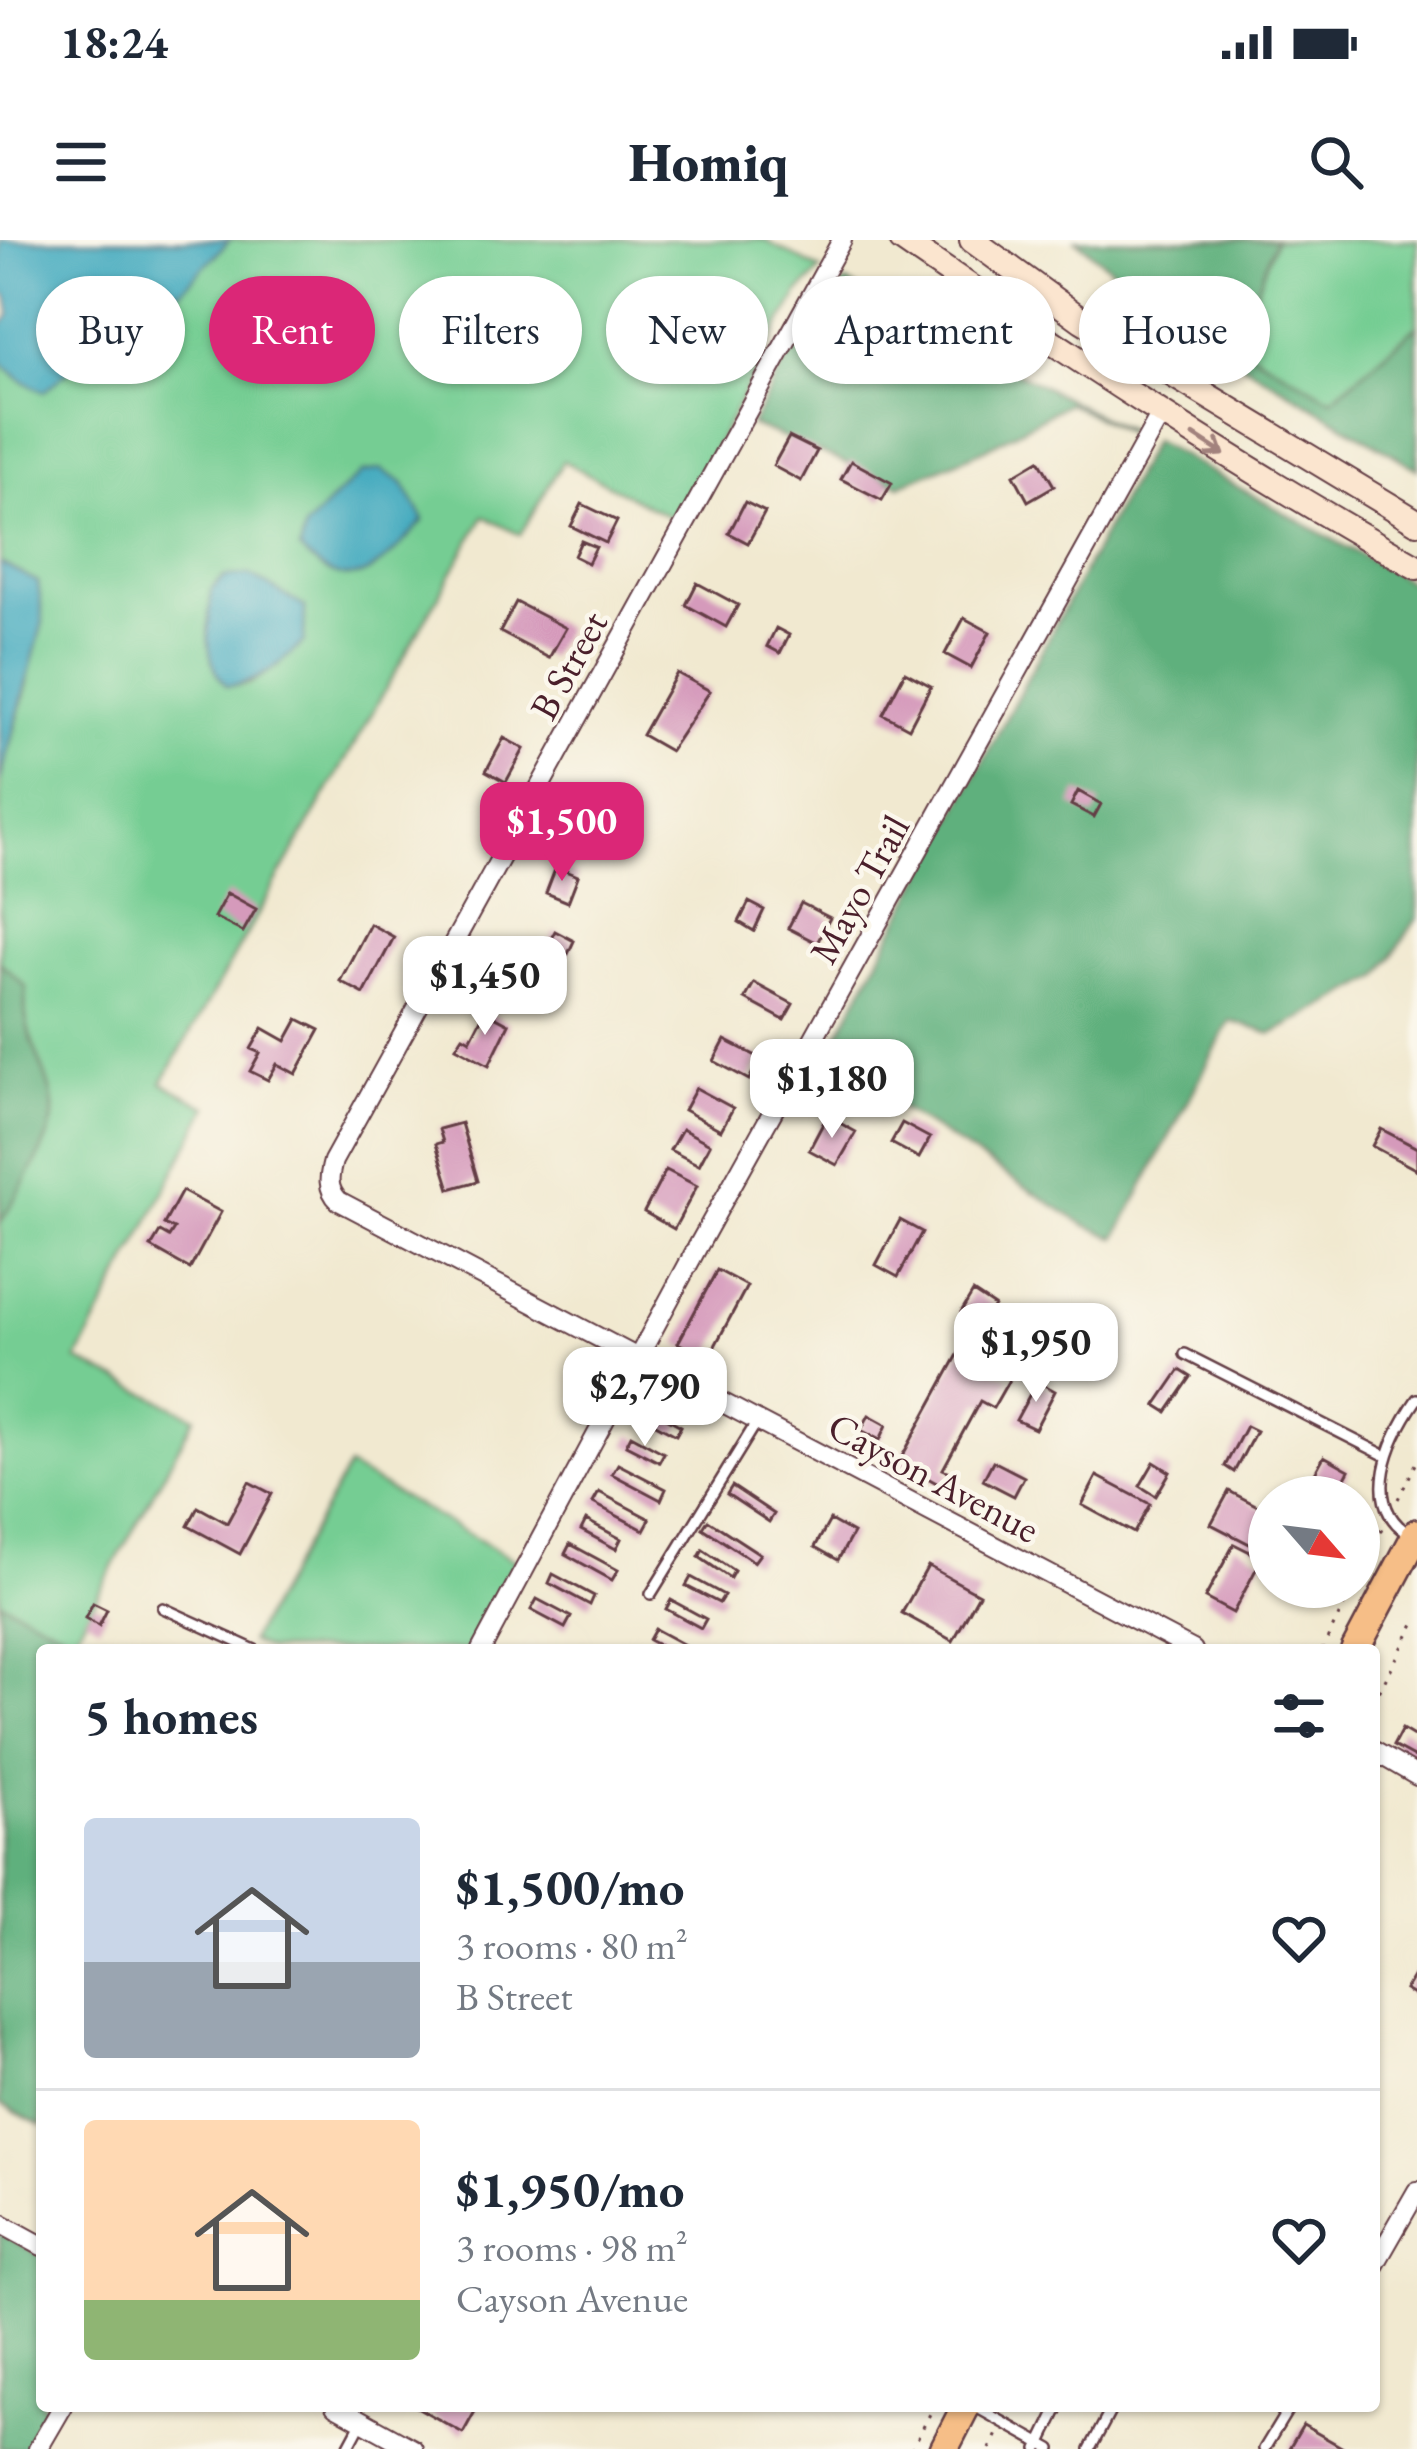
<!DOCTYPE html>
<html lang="en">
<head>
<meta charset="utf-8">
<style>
  :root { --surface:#fff; --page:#f6f6f7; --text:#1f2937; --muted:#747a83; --line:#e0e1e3; --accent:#db2777 }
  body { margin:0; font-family:"EB Garamond",serif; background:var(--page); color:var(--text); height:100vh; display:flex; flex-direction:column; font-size:45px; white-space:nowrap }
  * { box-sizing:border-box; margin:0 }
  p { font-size:39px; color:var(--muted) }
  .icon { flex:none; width:66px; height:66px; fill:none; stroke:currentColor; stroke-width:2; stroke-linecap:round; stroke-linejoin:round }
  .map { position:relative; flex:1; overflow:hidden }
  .drawer { position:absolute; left:36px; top:1404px; width:1344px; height:768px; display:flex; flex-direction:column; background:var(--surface); border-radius:12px; box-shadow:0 3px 9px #0004 }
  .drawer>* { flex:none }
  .top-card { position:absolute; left:36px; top:36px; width:1347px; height:108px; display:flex; gap:24px }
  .needle { width:78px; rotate:118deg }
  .controls { position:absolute; left:1248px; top:1236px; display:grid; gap:24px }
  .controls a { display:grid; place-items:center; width:132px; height:132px; border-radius:50%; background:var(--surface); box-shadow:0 3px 9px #0004; font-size:60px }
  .price { position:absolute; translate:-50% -102px; padding:0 27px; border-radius:24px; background:#fff; color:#222; font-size:39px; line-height:78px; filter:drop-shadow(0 3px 6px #0008) }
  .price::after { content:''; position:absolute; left:50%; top:72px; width:36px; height:27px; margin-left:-18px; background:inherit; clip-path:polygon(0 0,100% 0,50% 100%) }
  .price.active { background:var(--accent); color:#fff }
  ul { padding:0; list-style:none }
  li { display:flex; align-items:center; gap:36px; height:300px; padding:0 48px }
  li+li { border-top:3px solid var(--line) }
  li span { display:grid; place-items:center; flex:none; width:336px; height:240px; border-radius:12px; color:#555 }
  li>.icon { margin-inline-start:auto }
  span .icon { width:144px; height:144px; fill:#fffc; stroke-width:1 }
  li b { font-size:51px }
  h2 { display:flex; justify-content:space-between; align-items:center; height:144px; padding:0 48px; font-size:51px }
  .chip { padding:0 42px; border-radius:54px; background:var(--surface); box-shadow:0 3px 9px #0004; font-size:42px; line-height:108px }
  .chip.active { background:var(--accent); color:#fff }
  .status { display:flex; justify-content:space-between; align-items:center; height:84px; padding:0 60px; background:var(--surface); direction:ltr }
  .status svg { height:33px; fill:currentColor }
  header { display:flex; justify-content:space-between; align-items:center; height:156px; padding:0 48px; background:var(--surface); font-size:54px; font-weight:800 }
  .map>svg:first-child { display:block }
  .green { fill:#74cd93; stroke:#5f765f; stroke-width:3; fill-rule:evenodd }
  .forest { fill:#5fb07d; stroke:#546854; stroke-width:3 }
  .water { fill:#3fa9be; stroke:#446474; stroke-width:3 }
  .building { fill:#d59abb }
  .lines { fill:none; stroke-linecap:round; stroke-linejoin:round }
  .service-casing { stroke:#633d44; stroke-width:14 }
  .minor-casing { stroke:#633d44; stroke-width:22 }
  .secondary-casing { stroke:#633d44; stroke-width:28 }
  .primary-casing { stroke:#633d44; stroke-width:32 }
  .path { stroke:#633d44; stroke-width:3; stroke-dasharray:3 9; stroke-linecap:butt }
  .service { stroke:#fff; stroke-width:9 }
  .minor { stroke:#fff; stroke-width:18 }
  .secondary { stroke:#fbe5cf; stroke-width:24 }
  .primary { stroke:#f6be87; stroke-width:27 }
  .oneway { stroke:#a2827d }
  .labels { text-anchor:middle; stroke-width:9; stroke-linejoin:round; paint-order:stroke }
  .street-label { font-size:39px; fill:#4a1f2b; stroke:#fbf7ec }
</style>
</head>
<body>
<div class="status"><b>18:24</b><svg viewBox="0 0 49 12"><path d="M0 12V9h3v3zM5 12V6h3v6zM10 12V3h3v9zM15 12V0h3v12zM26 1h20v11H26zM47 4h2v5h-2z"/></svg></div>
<header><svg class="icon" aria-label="menu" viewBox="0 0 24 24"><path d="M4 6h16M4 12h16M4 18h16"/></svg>Homiq<svg class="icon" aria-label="search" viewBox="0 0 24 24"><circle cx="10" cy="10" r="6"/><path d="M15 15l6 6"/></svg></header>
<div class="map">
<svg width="1417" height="2209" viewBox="0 0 1417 2209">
  <rect width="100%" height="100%" fill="#fbf7ec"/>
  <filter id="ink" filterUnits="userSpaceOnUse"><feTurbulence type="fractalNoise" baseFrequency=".00833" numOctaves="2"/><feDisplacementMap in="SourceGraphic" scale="24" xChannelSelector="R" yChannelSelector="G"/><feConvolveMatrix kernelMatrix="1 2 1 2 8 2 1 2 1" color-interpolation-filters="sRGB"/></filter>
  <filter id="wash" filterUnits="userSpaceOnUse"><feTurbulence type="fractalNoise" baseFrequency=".004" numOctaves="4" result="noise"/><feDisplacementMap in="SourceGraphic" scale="48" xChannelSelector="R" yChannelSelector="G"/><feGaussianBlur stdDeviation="2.7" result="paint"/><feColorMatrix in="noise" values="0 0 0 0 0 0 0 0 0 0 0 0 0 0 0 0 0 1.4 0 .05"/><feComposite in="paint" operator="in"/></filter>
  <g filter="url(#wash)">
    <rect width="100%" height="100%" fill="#f1e9d0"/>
    <path class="green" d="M 230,0 L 764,0 L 821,30 L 798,54 L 776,92 L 677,281 L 563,221 L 520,295 L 484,276 L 162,843 L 208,867 L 77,1120 L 195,1177 L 74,1398 L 0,1361 L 0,983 C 15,958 52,902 53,874 C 54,831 16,796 27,748 L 0,722 L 0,541 L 28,443 L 38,342 L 0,323 L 0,122 L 21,140 L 44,151 L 119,85 L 157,42 L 180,51 ZM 250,335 L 279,425 L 249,444 L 227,446 L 212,349 L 224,337 Z
      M 1275,0 L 1417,0 L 1417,86 L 1332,159 L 1236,104 Z
      M 348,1227 L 516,1321 L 469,1410 L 269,1410 L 250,1401 Z"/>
    <path class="forest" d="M 1076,0 L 1275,0 L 1236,104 L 1332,159 L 1417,86 L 1417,229 L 1190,92 Z
      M 847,43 L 1115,184 L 1134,192 L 1132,195 L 1068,163 L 984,210 L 900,245 L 751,185 L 816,65 L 831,49 Z
      M 1153,200 L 1417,346 L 1417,678 L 1379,737 L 1272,794 L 1230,781 L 1116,998 L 1085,985 L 825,820 Z
      M 0,722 L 27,748 C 16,795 54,830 53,874 C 52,902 15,959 0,983 Z
      M 0,1361 L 97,1410 L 42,1410 L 42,1886 L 0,1864 Z
      M 0,1993 L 42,2016 L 42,2166 L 51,2166 L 26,2209 L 0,2209 Z"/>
    <path class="water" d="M 0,0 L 230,0 L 180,52 L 156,42 L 119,85 L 44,152 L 21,140 L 0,122 L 0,87 L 10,75 L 7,57 L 0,50 Z
      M 381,229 L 403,243 L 424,280 C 383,323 355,366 300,310 L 305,288 L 340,252 L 362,233 Z
      M 0,323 L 38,342 L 43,382 L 0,541 Z
      M 250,335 L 305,367 L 304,402 C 280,424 260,443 227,446 C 202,420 208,382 212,349 L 224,337 Z"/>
    <g id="blocks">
      <path class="building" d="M 789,197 L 817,211 L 801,241 L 773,226 Z
        M 1039,220 L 1054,246 L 1028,261 L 1014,235 Z
        M 851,221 L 892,243 L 882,260 L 841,239 Z
        M 745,262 L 765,272 L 748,303 L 729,293 Z
        M 582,264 L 617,281 L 606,303 L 571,286 Z
        M 581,301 L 596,307 L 588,323 L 574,316 Z
        M 697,343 L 738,365 L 726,387 L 686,365 Z
        M 516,362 L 566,388 L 549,418 L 500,392 Z
        M 964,378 L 990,392 L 971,428 L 945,414 Z
        M 776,388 L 789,395 L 780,413 L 767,406 Z
        M 905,432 L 931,446 L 909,488 L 883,474 Z
        M 677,433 L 710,451 L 670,511 L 642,495 Z
        M 504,498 L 524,509 L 506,542 L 486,531 Z
        M 1078,551 L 1101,564 L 1094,577 L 1071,565 Z
        M 556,627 L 578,636 L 568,662 L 546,653 Z
        M 227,653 L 256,669 L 243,692 L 214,677 Z
        M 749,662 L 764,670 L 754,691 L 739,682 Z
        M 801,663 L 830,678 L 817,703 L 788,688 Z
        M 370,684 L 394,697 L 364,754 L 340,741 Z
        M 555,691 L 574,701 L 568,714 L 548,704 Z
        M 754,743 L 793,764 L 784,780 L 745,759 Z
        M 485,771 L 509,784 L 489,825 L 456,807 L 463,796 L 470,800 Z
        M 298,779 L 320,790 L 296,834 L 277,824 L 268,840 L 250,831 L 260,813 L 251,809 L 263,788 L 286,801 Z
        M 725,800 L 760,818 L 749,840 L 714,821 Z
        M 696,848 L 733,868 L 721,890 L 684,870 Z
        M 827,876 L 856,892 L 837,925 L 809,910 Z
        M 461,883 L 478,941 L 450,949 L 436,904 L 443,902 L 439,889 Z
        M 902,883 L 930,898 L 919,918 L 891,903 Z
        M 682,889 L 710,904 L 699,925 L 670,910 Z
        M 1381,889 L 1417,908 L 1417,930 L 1372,906 Z
        M 666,930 L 697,946 L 674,989 L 644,972 Z
        M 182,951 L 221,972 L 190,1029 L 151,1007 L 160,992 L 169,997 L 174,989 L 164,984 Z
        M 900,980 L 922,992 L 898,1037 L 876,1025 Z
        M 717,1030 L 747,1046 L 708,1119 L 678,1103 Z
        M 973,1052 L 994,1066 L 982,1085 L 961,1072 Z
        M 960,1111 L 1010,1138 L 993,1168 L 980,1161 L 943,1229 L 950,1232 L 942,1246 L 899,1222 Z
        M 1180,1130 L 1191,1137 L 1167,1172 L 1156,1165 Z
        M 1037,1141 L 1055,1151 L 1035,1189 L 1016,1180 Z
        M 646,1167 L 681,1186 L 676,1195 L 641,1176 Z
        M 869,1175 L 887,1185 L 880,1200 L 861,1190 Z
        M 1246,1186 L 1256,1191 L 1234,1232 L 1225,1226 Z
        M 631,1195 L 664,1213 L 659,1222 L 626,1205 Z
        M 1324,1216 L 1349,1230 L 1342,1243 L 1351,1247 L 1346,1257 L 1303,1255 Z
        M 993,1221 L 1024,1237 L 1014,1256 L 983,1240 Z
        M 1154,1222 L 1170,1232 L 1156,1256 L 1140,1246 Z
        M 618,1224 L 666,1249 L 661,1260 L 612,1234 Z
        M 1097,1236 L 1150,1264 L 1134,1293 L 1082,1265 Z
        M 249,1242 L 272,1254 L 240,1314 L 188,1286 L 198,1267 L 227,1283 Z
        M 732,1246 L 774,1274 L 769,1282 L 727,1254 Z
        M 1229,1251 L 1269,1272 L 1269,1314 L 1211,1284 Z
        M 599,1252 L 650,1279 L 644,1290 L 593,1263 Z
        M 586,1280 L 621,1299 L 616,1309 L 581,1290 Z
        M 708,1280 L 760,1314 L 754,1322 L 703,1288 Z
        M 830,1280 L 853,1293 L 838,1320 L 815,1307 Z
        M 570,1304 L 618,1330 L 612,1340 L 565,1314 Z
        M 1234,1304 L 1262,1318 L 1233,1373 L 1205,1358 Z
        M 703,1310 L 734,1331 L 730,1338 L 699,1317 Z
        M 928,1326 L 979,1354 L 953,1401 L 902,1373 Z
        M 553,1334 L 594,1356 L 590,1365 L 549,1343 Z
        M 691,1337 L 724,1355 L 719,1363 L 686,1346 Z
        M 537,1359 L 571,1377 L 565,1388 L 531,1370 Z
        M 671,1360 L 706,1379 L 701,1388 L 666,1369 Z
        M 93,1363 L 107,1370 L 99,1386 L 85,1378 Z
        M 655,1389 L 694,1410 L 668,1410 L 649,1400 Z
        M 1402,1489 L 1417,1498 L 1417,1519 L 1393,1506 Z
        M 1417,1730 L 1417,1757 L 1405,1750 Z
        M 415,2166 L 478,2166 L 463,2193 Z
        M 1303,2185 L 1345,2209 L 1289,2209 Z"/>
    </g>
  </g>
  <g filter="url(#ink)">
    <use href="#blocks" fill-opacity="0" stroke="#633d44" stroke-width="3"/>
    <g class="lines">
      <g class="service-casing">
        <path id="service" d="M 1185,1114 L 1386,1216
          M 1411,1295 C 1359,1265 1390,1198 1417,1159
          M 651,1354 L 758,1180
          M 163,1368 L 255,1410
          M 974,2166 L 1051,2209
          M 347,2209 L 362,2181
          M 1038,2209 L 1059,2166
          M 1090,2209 L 1113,2166
          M 1264,2209 L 1290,2166"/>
      </g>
      <g class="minor-casing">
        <path id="minor" d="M 842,0 L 333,921 C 329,936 326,948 339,961 L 1193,1410
          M 481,1410 L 698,1006 L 1161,174
          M 1374,1511 L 1417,1536
          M 0,1983 L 42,2006
          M 1374,2026 L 1417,1951
          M 335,2166 L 413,2209
          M 38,2209 L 63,2166"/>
      </g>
      <g class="secondary-casing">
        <path id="secondary" d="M 902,0 C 1070,116 1239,227 1417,327
          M 972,0 L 1082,80 L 1417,282"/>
      </g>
      <g class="primary-casing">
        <path id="primary" d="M 1355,1410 L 1417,1293
          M 944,2209 L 966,2166"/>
      </g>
      <path class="path" d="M 1398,1259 L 1417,1222
        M 1359,1335 L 1382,1289
        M 1322,1410 L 1353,1347
        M 1374,1462 L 1417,1378
        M 912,2209 L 934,2166
        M 990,2209 L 997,2194"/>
      <use href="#service" class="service"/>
      <use href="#minor" class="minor"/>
      <use href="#secondary" class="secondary"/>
      <use href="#primary" class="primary"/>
    </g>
    <defs><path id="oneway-shaft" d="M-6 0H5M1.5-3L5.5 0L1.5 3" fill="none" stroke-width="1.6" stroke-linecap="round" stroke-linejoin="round" transform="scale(3)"/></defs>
    <use class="oneway" href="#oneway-shaft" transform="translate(1209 205) rotate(33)"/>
  </g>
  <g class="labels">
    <g class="street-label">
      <text transform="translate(568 425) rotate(-61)" y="14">B Street</text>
      <text transform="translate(859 649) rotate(-61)" y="14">Mayo Trail</text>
      <text transform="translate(934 1237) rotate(28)" y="14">Cayson Avenue</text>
    </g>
  </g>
</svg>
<div class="controls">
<a><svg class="needle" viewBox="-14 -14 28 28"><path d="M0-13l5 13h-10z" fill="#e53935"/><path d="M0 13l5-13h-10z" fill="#747a83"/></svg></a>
</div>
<b class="price active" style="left:562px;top:644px">$1,500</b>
<b class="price" style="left:485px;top:798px">$1,450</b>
<b class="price" style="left:832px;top:901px">$1,180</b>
<b class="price" style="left:1036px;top:1165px">$1,950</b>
<b class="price" style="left:645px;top:1209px">$2,790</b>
<div class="top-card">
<a class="chip">Buy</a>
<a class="chip active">Rent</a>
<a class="chip">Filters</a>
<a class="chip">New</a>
<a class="chip">Apartment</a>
<a class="chip">House</a>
</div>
<section class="drawer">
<h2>5 homes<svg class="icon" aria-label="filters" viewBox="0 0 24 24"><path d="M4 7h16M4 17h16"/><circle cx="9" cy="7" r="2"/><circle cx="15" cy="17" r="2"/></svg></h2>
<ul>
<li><span style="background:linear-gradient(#c9d6e8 60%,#9aa5b1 0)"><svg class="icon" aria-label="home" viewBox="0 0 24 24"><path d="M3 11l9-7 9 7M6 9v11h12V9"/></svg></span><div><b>$1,500/mo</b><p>3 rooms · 80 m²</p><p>B Street</p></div><svg class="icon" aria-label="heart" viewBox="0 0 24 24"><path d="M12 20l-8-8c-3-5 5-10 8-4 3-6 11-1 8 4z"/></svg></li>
<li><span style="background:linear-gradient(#ffd9b3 75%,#8fb573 0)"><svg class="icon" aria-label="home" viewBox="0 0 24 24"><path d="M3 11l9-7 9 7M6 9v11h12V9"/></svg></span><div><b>$1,950/mo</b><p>3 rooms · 98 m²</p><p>Cayson Avenue</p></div><svg class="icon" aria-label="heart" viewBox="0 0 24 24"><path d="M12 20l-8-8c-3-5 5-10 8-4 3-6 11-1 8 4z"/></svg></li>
</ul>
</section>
</div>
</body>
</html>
